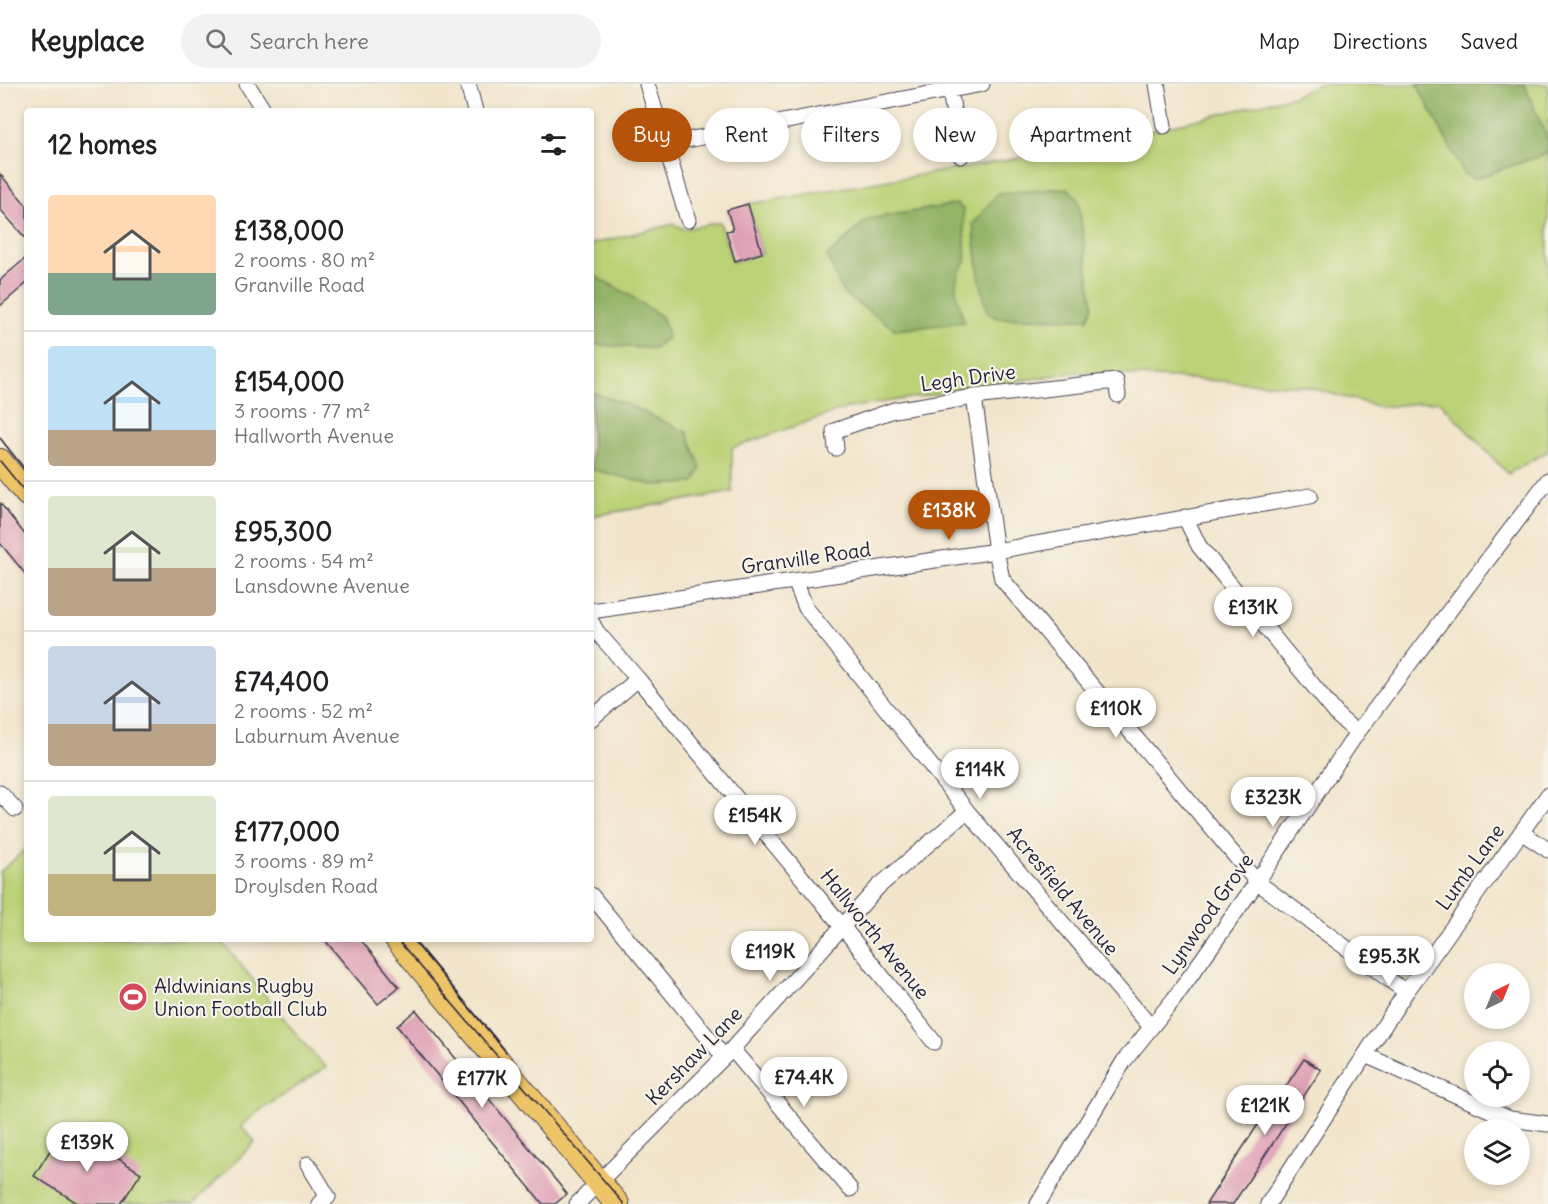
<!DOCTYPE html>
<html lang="en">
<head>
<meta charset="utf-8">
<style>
  :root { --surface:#fff; --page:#f2f2f2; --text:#202124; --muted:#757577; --line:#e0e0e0; --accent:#b45309 }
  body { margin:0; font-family:Delius,sans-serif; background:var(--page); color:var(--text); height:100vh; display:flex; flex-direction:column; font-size:22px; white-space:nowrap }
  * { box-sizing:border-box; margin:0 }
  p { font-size:20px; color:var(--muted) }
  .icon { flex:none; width:33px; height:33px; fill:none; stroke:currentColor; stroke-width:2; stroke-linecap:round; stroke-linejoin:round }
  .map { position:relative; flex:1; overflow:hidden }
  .side { position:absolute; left:24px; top:24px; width:570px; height:834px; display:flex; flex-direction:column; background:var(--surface); border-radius:6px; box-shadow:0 3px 9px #0003 }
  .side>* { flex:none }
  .guide { position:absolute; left:612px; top:24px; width:570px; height:54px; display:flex; gap:12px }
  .needle { width:39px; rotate:43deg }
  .tools { position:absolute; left:1464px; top:879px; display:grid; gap:12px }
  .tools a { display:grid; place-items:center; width:66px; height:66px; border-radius:50%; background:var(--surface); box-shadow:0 3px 9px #0003; font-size:30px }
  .price { position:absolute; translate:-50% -51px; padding:0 14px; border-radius:21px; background:#fff; color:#222; font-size:20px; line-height:39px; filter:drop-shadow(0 2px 3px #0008) }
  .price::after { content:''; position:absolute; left:50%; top:36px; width:18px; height:14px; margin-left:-9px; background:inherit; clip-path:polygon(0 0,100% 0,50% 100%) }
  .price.on { background:var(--accent); color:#fff }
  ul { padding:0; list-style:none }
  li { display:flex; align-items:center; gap:18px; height:150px; padding:0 24px }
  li+li { border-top:2px solid var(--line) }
  li span { display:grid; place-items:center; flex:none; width:168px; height:120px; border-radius:6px; color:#555 }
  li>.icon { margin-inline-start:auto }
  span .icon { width:72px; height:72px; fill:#fffc; stroke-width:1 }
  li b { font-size:26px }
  h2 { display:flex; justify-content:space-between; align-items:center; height:72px; padding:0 24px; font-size:26px }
  .chip { padding:0 21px; border-radius:27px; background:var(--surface); box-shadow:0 3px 9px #0003; font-size:21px; line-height:54px }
  .chip.on { background:var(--accent); color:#fff }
  header { display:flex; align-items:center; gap:36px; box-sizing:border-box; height:84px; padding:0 30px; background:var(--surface); border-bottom:2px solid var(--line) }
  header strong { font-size:28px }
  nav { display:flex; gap:33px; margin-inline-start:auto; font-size:21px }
  .search { width:420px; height:54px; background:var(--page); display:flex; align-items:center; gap:15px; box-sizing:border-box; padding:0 21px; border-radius:33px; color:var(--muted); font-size:22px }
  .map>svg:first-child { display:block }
  .green { fill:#bbd277; stroke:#6e7a59; stroke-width:1.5 }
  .forest { fill:#94b468; stroke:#5b6b52; stroke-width:1.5 }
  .building { fill:#dfa0b5 }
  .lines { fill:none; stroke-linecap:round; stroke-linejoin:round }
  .street-casing { stroke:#413f51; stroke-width:17 }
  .primary-casing { stroke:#413f51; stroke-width:26 }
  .street { stroke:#fff; stroke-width:15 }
  .primary { stroke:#eec469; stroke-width:24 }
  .tram { stroke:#22223b; stroke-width:1.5 }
  .labels { text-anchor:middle; stroke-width:4.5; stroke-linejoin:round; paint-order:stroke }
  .street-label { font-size:20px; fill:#22223b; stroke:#f7f3e8 }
  .poi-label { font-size:20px; fill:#22223b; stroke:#f7f3e8; text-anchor:start }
</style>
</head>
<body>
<header>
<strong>Keyplace</strong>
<div class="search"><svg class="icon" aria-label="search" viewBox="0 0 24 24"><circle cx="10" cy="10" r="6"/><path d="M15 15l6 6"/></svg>Search here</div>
<nav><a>Map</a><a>Directions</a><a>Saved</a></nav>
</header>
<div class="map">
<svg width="1548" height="1120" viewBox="0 0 1548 1120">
  <rect width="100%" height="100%" fill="#f7f3e8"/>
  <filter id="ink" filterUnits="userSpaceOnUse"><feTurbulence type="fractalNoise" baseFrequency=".0167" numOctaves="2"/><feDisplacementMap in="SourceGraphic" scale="12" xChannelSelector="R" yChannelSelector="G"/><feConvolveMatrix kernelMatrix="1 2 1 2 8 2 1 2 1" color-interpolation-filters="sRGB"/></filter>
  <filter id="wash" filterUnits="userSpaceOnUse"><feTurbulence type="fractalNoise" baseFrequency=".008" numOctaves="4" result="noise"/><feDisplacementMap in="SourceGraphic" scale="24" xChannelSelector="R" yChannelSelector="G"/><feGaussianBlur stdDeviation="1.35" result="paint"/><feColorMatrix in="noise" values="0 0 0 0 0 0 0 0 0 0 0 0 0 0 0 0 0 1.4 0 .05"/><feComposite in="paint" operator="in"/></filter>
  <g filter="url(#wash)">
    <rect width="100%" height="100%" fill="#f2e5cc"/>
    <path class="green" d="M 1318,0 L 1548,0 L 1548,367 L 1508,390 L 1439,317 L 1381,323 L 1303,302 L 1076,288 L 847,324 L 732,364 L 732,408 L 591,432 L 591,160 L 674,140 L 684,145 L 720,138 L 732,178 L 762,169 L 748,120 L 1079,64 L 1294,12 Z
      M 27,764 L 27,855 L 220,855 L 305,961 L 326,983 L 259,1027 L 241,1042 L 255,1058 L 193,1120 L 0,1120 L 0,788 Z"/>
    <path class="forest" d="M 1417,0 L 1524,0 L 1548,56 L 1546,70 L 1474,95 L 1464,90 Z
      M 1068,104 L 1078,115 L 1093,222 L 1088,235 L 997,234 L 987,228 L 979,192 L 973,140 L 998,109 Z
      M 957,120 L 963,125 L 966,178 C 948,199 958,214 964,238 L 896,246 L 843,209 L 827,172 L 868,135 Z
      M 591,190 L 626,209 L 663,234 L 668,253 L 654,265 L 591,260 Z
      M 591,308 L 628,321 L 687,348 L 701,384 L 694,399 L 653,401 L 591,385 Z"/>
    <g id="blocks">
      <path class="building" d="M 0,90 L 27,122 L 27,156 L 0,125 Z
        M 748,120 L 762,169 L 735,177 L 726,147 L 733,146 L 727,126 Z
        M 27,173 L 27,199 L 0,222 L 0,196 Z
        M 0,419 L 27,453 L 27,492 L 0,459 Z
        M 324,855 L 360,855 L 399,903 L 378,920 Z
        M 416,926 L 567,1110 L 555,1120 L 543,1120 L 397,942 Z
        M 1304,975 L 1321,986 L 1233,1120 L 1206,1120 L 1272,1019 L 1274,1020 Z
        M 84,1053 L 141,1089 L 121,1120 L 79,1120 L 34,1092 L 54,1060 Z"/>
    </g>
  </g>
  <g filter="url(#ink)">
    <use href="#blocks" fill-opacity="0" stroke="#413f51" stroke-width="1.5"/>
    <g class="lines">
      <g class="street-casing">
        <path id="street" d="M 247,0 L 264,27
          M 468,0 L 475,27
          M 647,0 L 688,136
          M 1157,0 L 1164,42
          M 950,7 L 961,72
          M 666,60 L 982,0
          M 974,313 L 996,467 L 1002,495 L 1257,798 L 1406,908
          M 836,364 L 834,347 L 894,326 L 974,313 L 1116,297 L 1118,311
          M 1185,433 L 1199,462 L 1339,633 L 1357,649
          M 795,497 L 806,524 L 967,727 L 1151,943
          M 591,527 L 996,467 L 1310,412
          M 591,537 L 597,548 L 638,595 L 842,842 L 934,958
          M 591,635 L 638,595
          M 0,709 L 15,725
          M 1521,748 L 1548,766
          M 591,811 L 724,973
          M 732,965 L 850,1105
          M 1365,971 L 1510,1035 L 1548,1040
          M 308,1080 L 328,1113 L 319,1120
          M 577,1120 L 732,965 L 878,803 L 967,727
          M 1038,1120 L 1124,977 L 1174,915 L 1257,798 L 1357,649 L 1548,396
          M 1268,1120 L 1406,908 L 1548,711"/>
      </g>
      <g class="primary-casing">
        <path id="primary" d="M 0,377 L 27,410
          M 397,855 L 617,1120"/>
      </g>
      <use href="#street" class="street"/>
      <use href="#primary" class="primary"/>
      <path class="tram" d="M 0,354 L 27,388
        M 0,377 L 27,410
        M 397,855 L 624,1120
        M 412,855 L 506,968"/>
    </g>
  </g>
  <defs>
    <g id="stadium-disc" transform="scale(1.5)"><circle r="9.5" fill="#d1495b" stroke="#f7f3e8"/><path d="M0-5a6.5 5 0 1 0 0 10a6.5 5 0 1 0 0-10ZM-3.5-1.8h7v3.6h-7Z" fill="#fff"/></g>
  </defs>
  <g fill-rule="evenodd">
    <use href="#stadium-disc" x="133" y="913"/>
  </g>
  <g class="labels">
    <g class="street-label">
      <text transform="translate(968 294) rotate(-8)" y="7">Legh Drive</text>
      <text transform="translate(806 474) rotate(-8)" y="7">Granville Road</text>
      <text transform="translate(1470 783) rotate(-54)" y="7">Lumb Lane</text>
      <text transform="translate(1063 807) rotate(50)" y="7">Acresfield Avenue</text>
      <text transform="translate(1208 830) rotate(-55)" y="7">Lynwood Grove</text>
      <text transform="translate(875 850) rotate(51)" y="7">Hallworth Avenue</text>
      <text transform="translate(694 972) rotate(-46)" y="7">Kershaw Lane</text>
    </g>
    <g class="poi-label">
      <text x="154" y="909">Aldwinians Rugby<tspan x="154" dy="23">Union Football Club</tspan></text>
    </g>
  </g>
</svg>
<div class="tools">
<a><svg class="needle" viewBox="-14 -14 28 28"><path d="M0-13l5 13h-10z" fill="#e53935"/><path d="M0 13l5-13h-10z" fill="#757577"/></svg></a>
<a><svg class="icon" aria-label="locate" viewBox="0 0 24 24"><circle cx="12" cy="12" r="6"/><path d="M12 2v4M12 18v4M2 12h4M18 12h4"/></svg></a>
<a><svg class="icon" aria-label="layers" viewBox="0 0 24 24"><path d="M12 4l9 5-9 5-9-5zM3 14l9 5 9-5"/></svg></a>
</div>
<b class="price on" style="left:949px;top:457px">£138K</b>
<b class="price" style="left:1253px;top:554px">£131K</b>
<b class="price" style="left:1116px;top:655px">£110K</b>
<b class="price" style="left:980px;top:716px">£114K</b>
<b class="price" style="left:1273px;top:744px">£323K</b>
<b class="price" style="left:755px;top:762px">£154K</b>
<b class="price" style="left:770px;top:898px">£119K</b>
<b class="price" style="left:1389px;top:903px">£95.3K</b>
<b class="price" style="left:804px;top:1024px">£74.4K</b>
<b class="price" style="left:482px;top:1025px">£177K</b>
<b class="price" style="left:1265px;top:1052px">£121K</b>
<b class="price" style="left:87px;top:1089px">£139K</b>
<div class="guide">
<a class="chip on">Buy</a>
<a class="chip">Rent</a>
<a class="chip">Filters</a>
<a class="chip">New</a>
<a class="chip">Apartment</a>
</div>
<section class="side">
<h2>12 homes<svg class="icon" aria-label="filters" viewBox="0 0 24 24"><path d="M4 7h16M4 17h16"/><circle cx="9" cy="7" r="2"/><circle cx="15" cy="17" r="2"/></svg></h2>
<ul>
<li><span style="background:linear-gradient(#ffd9b3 65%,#7fa58c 0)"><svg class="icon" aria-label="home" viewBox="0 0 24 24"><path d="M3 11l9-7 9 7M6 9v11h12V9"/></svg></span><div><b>£138,000</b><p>2 rooms · 80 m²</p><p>Granville Road</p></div></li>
<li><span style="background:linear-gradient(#bfe0f5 70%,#b9a48a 0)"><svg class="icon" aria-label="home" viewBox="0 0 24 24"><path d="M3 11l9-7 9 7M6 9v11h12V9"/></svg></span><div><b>£154,000</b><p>3 rooms · 77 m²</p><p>Hallworth Avenue</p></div></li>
<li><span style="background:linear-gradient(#dfe7d0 60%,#b9a48a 0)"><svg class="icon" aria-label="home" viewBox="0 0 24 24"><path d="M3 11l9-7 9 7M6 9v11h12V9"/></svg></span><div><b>£95,300</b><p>2 rooms · 54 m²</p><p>Lansdowne Avenue</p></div></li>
<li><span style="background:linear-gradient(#c9d6e8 65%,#b9a48a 0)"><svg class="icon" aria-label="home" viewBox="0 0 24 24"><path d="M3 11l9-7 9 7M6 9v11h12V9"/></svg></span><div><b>£74,400</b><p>2 rooms · 52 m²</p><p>Laburnum Avenue</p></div></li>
<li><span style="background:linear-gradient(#dfe7d0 65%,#c2b280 0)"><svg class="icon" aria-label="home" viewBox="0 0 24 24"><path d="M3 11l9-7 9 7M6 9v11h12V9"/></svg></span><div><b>£177,000</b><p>3 rooms · 89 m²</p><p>Droylsden Road</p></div></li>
</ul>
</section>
</div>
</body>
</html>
